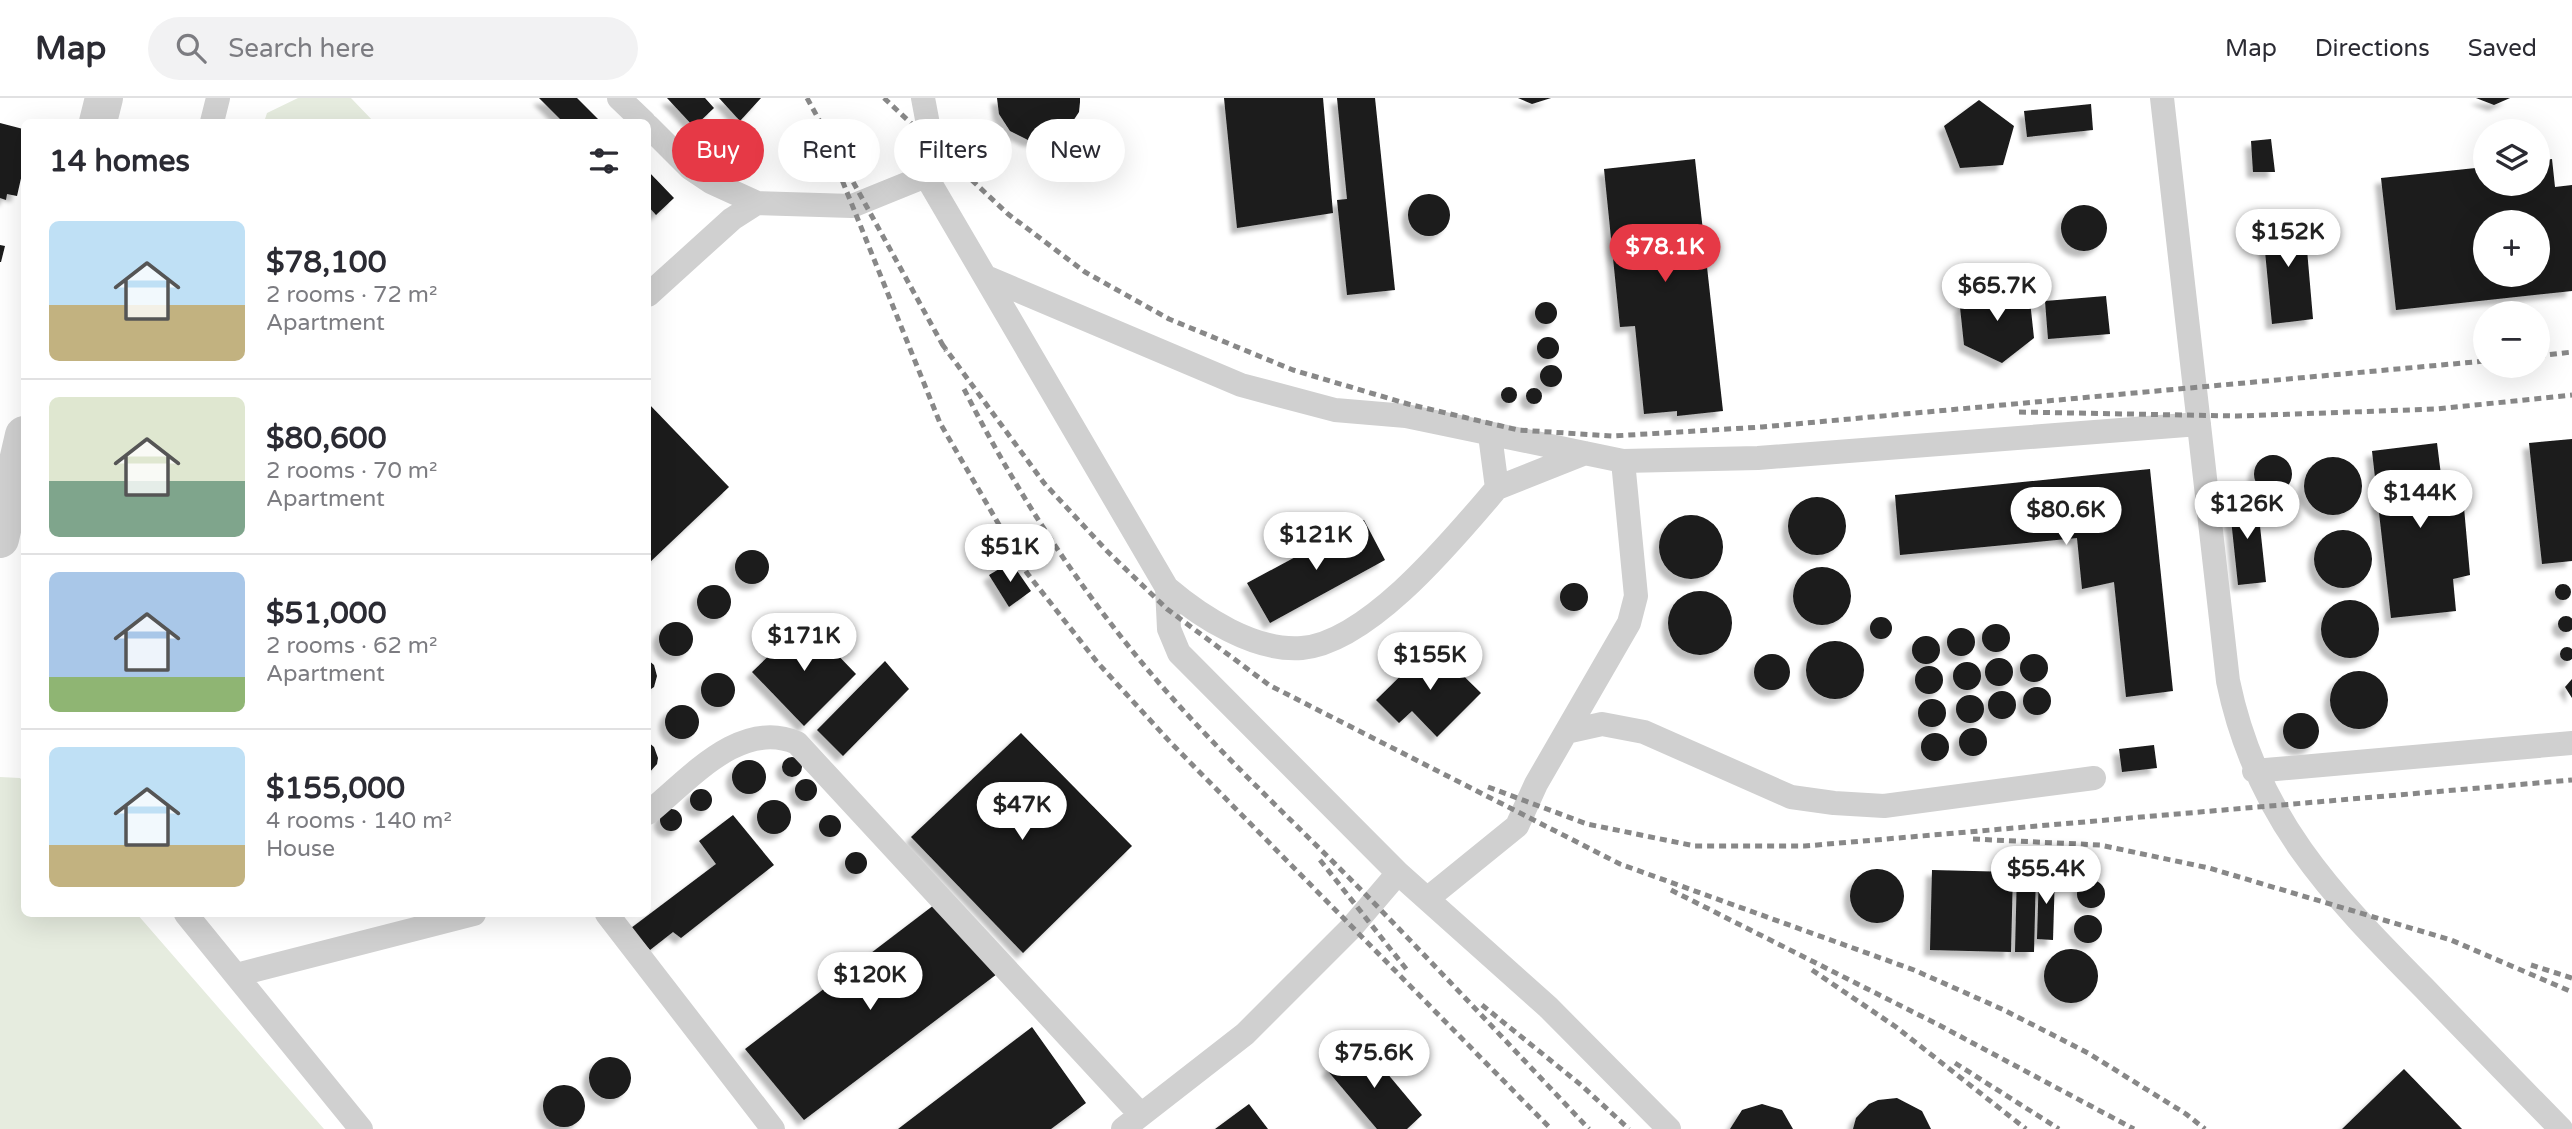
<!DOCTYPE html>
<html lang="en">
<head>
<meta charset="utf-8">
<style>
  :root { --surface:#fff; --page:#f2f2f3; --text:#2b2b33; --muted:#7c7c81; --line:#e1e1e2; --accent:#e63946 }
  body { margin:0; font-family:"Varela Round",sans-serif; background:var(--page); color:var(--text); height:100vh; display:flex; flex-direction:column; font-size:26px; white-space:nowrap }
  * { box-sizing:border-box; margin:0 }
  p { font-size:23px; color:var(--muted) }
  .icon { flex:none; width:38px; height:38px; fill:none; stroke:currentColor; stroke-width:2; stroke-linecap:round; stroke-linejoin:round }
  .map { position:relative; flex:1; overflow:hidden }
  .side { position:absolute; left:21px; top:21px; width:630px; height:798px; display:flex; flex-direction:column; background:var(--surface); border-radius:10px; box-shadow:0 7px 28px #0002 }
  .side>* { flex:none }
  .banner { position:absolute; left:672px; top:21px; width:665px; height:63px; display:flex; gap:14px }
  .fabs { position:absolute; left:2473px; top:21px; display:grid; gap:14px }
  .fabs a { display:grid; place-items:center; width:77px; height:77px; border-radius:50%; background:var(--surface); box-shadow:0 7px 28px #0002; font-size:35px }
  .price { position:absolute; translate:-50% -60px; padding:0 16px; border-radius:24px; background:#fff; color:#222; font-size:23px; line-height:46px; filter:drop-shadow(0 2px 4px #0008) }
  .price::after { content:''; position:absolute; left:50%; top:42px; width:21px; height:16px; margin-left:-10px; background:inherit; clip-path:polygon(0 0,100% 0,50% 100%) }
  .price.selected { background:var(--accent); color:#fff }
  ul { padding:0; list-style:none }
  li { display:flex; align-items:center; gap:21px; height:175px; padding:0 28px }
  li+li { border-top:2px solid var(--line) }
  li span { display:grid; place-items:center; flex:none; width:196px; height:140px; border-radius:10px; color:#555 }
  li>.icon { margin-inline-start:auto }
  span .icon { width:84px; height:84px; fill:#fffc; stroke-width:1 }
  li b { font-size:30px }
  h2 { display:flex; justify-content:space-between; align-items:center; height:84px; padding:0 28px; font-size:30px }
  .tag { padding:0 24px; border-radius:32px; background:var(--surface); box-shadow:0 7px 28px #0002; font-size:24px; line-height:63px }
  .tag.selected { background:var(--accent); color:#fff }
  header { display:flex; align-items:center; gap:42px; box-sizing:border-box; height:98px; padding:0 35px; background:var(--surface); border-bottom:2px solid var(--line) }
  header strong { font-size:33px }
  nav { display:flex; gap:38px; margin-inline-start:auto; font-size:24px }
  .search { width:490px; height:63px; background:var(--page); display:flex; align-items:center; gap:18px; box-sizing:border-box; padding:0 24px; border-radius:38px; color:var(--muted); font-size:26px }
  .map>svg:first-child { display:block }
  .green { fill:#e6ecdf }
  .building { fill:#1a1a1a; fill-rule:evenodd; filter:url(#shadow) }
  .lines { fill:none; stroke-linecap:round; stroke-linejoin:round }
  .lane { stroke:#d0d0d0; stroke-width:24 }
  .street { stroke:#d0d0d0; stroke-width:38 }
  .rail { stroke:#888; stroke-width:5; stroke-dasharray:7 5; stroke-linecap:butt }
</style>
</head>
<body>
<header>
<strong>Map</strong>
<div class="search"><svg class="icon" aria-label="search" viewBox="0 0 24 24"><circle cx="10" cy="10" r="6"/><path d="M15 15l6 6"/></svg>Search here</div>
<nav><a>Map</a><a>Directions</a><a>Saved</a></nav>
</header>
<div class="map">
<svg width="2572" height="1031" viewBox="0 0 2572 1031">
  <defs>
    <filter id="shadow"><feDropShadow dx="-6" dy="6" stdDeviation="2" flood-color="#0004"/></filter>
  </defs>
  <rect width="100%" height="100%" fill="#fff"/>
  <path class="green" d="M 298,0 L 351,0 L 374,24 L 264,24 L 267,15 Z
    M 0,679 L 20,680 L 24,685 L 24,816 L 137,816 L 324,1031 L 0,1031 Z"/>
  <path class="building" d="M 539,0 L 577,0 L 601,24 L 563,24 Z
    M 667,0 L 705,0 L 714,10 L 694,29 Z
    M 719,0 L 761,0 L 740,23 Z
    M 997,0 L 1080,0 L 1080,4 L 1079,14 L 1067,32 L 1050,42 L 1039,43 L 1028,42 L 1010,33 L 999,16 Z
    M 1224,0 L 1323,0 L 1333,115 L 1237,130 Z
    M 1337,0 L 1375,0 L 1395,192 L 1347,197 L 1337,102 L 1347,101 Z
    M 1518,0 L 1551,0 L 1532,6 Z
    M 2476,0 L 2510,0 L 2494,7 Z
    M 1979,2 L 2014,28 L 2003,67 L 1960,70 L 1944,28 Z
    M 2091,6 L 2093,32 L 2027,39 L 2024,13 Z
    M 0,25 L 23,31 L 22,37 L 24,37 L 24,67 L 17,98 L 7,96 L 6,102 L 0,100 Z
    M 2271,41 L 2275,74 L 2253,74 L 2251,43 Z
    M 1695,61 L 1723,313 L 1677,318 L 1677,313 L 1644,316 L 1635,228 L 1620,229 L 1604,71 Z
    M 2552,61 L 2555,89 L 2572,87 L 2572,193 L 2396,212 L 2381,80 L 2485,69 L 2485,86 L 2538,86 L 2538,63 ZM 2485,124 L 2538,124 L 2538,177 L 2485,177 Z
    M 648,73 L 674,100 L 656,117 L 648,108 Z
    M1408 117a21 21 0 1 1 42 0a21 21 0 1 1-42 0Z
    M2061 130a23 23 0 1 1 46 0a23 23 0 1 1-46 0Z
    M 2304,117 L 2313,221 L 2272,226 L 2262,122 Z
    M 0,147 L 5,148 L 1,164 L 0,164 Z
    M 1992,186 L 2030,203 L 2034,240 L 2002,265 L 1964,247 L 1960,209 Z
    M 2106,198 L 2110,236 L 2048,241 L 2045,203 Z
    M1535 215a11 11 0 1 1 22 0a11 11 0 1 1-22 0Z
    M1537 250a11 11 0 1 1 22 0a11 11 0 1 1-22 0Z
    M1540 278a11 11 0 1 1 22 0a11 11 0 1 1-22 0Z
    M1501 297a8 8 0 1 1 16 0a8 8 0 1 1-16 0Z
    M1526 298a8 8 0 1 1 16 0a8 8 0 1 1-16 0Z
    M 648,305 L 729,389 L 648,466 Z
    M 2572,341 L 2572,463 L 2542,466 L 2529,345 Z
    M 2437,345 L 2441,377 L 2461,376 L 2470,477 L 2453,481 L 2456,513 L 2391,520 L 2372,353 Z
    M2254 376a19 19 0 1 1 38 0a19 19 0 1 1-38 0Z
    M2304 388a29 29 0 1 1 58 0a29 29 0 1 1-58 0Z
    M 2150,371 L 2173,593 L 2126,599 L 2114,484 L 2082,491 L 2077,440 L 1900,457 L 1895,397 Z
    M1788 428a29 29 0 1 1 58 0a29 29 0 1 1-58 0Z
    M 2257,400 L 2266,484 L 2238,487 L 2229,402 Z
    M1659 449a32 32 0 1 1 64 0a32 32 0 1 1-64 0Z
    M 1364,422 L 1385,462 L 1270,525 L 1247,485 Z
    M2314 461a29 29 0 1 1 58 0a29 29 0 1 1-58 0Z
    M735 469a17 17 0 1 1 34 0a17 17 0 1 1-34 0Z
    M 1011,464 L 1031,493 L 1009,509 L 989,477 Z
    M1793 498a29 29 0 1 1 58 0a29 29 0 1 1-58 0Z
    M1560 499a14 14 0 1 1 28 0a14 14 0 1 1-28 0Z
    M2555 494a8 8 0 1 1 16 0a8 8 0 1 1-16 0Z
    M697 504a17 17 0 1 1 34 0a17 17 0 1 1-34 0Z
    M1668 525a32 32 0 1 1 64 0a32 32 0 1 1-64 0Z
    M2321 531a29 29 0 1 1 58 0a29 29 0 1 1-58 0Z
    M2558 526a8 8 0 1 1 16 0a8 8 0 1 1-16 0Z
    M1870 530a11 11 0 1 1 22 0a11 11 0 1 1-22 0Z
    M 805,523 L 856,576 L 804,628 L 752,574 Z
    M659 541a17 17 0 1 1 34 0a17 17 0 1 1-34 0Z
    M1982 540a14 14 0 1 1 28 0a14 14 0 1 1-28 0Z
    M1947 544a14 14 0 1 1 28 0a14 14 0 1 1-28 0Z
    M1912 552a14 14 0 1 1 28 0a14 14 0 1 1-28 0Z
    M1806 572a29 29 0 1 1 58 0a29 29 0 1 1-58 0Z
    M 1432,547 L 1481,595 L 1437,639 L 1412,613 L 1399,625 L 1376,602 Z
    M2560 556a7 7 0 1 1 14 0a7 7 0 1 1-14 0Z
    M1754 574a18 18 0 1 1 36 0a18 18 0 1 1-36 0Z
    M2020 570a14 14 0 1 1 28 0a14 14 0 1 1-28 0Z
    M1985 574a14 14 0 1 1 28 0a14 14 0 1 1-28 0Z
    M 648,562 L 654,567 L 657,578 L 654,589 L 648,593 Z
    M 885,563 L 909,591 L 843,658 L 817,632 Z
    M1953 578a14 14 0 1 1 28 0a14 14 0 1 1-28 0Z
    M1915 582a14 14 0 1 1 28 0a14 14 0 1 1-28 0Z
    M2330 602a29 29 0 1 1 58 0a29 29 0 1 1-58 0Z
    M701 592a17 17 0 1 1 34 0a17 17 0 1 1-34 0Z
    M 2572,581 L 2572,600 L 2565,589 Z
    M2023 603a14 14 0 1 1 28 0a14 14 0 1 1-28 0Z
    M1988 607a14 14 0 1 1 28 0a14 14 0 1 1-28 0Z
    M1956 611a14 14 0 1 1 28 0a14 14 0 1 1-28 0Z
    M1918 615a14 14 0 1 1 28 0a14 14 0 1 1-28 0Z
    M665 624a17 17 0 1 1 34 0a17 17 0 1 1-34 0Z
    M2283 633a18 18 0 1 1 36 0a18 18 0 1 1-36 0Z
    M1959 644a14 14 0 1 1 28 0a14 14 0 1 1-28 0Z
    M 1021,635 L 1132,748 L 1023,855 L 911,739 Z
    M1921 649a14 14 0 1 1 28 0a14 14 0 1 1-28 0Z
    M 648,644 L 654,649 L 658,660 L 657,666 L 648,676 Z
    M 2154,647 L 2157,670 L 2122,674 L 2119,651 Z
    M782 669a10 10 0 1 1 20 0a10 10 0 1 1-20 0Z
    M732 679a17 17 0 1 1 34 0a17 17 0 1 1-34 0Z
    M795 692a11 11 0 1 1 22 0a11 11 0 1 1-22 0Z
    M690 702a11 11 0 1 1 22 0a11 11 0 1 1-22 0Z
    M757 719a17 17 0 1 1 34 0a17 17 0 1 1-34 0Z
    M660 722a11 11 0 1 1 22 0a11 11 0 1 1-22 0Z
    M819 728a11 11 0 1 1 22 0a11 11 0 1 1-22 0Z
    M 733,717 L 774,767 L 681,840 L 673,834 L 650,852 L 631,830 L 716,766 L 699,743 Z
    M845 765a11 11 0 1 1 22 0a11 11 0 1 1-22 0Z
    M1850 798a27 27 0 1 1 54 0a27 27 0 1 1-54 0Z
    M 1932,772 L 2013,774 L 2011,854 L 1930,852 Z
    M 2017,774 L 2036,774 L 2034,854 L 2015,854 Z
    M 2039,775 L 2055,775 L 2053,842 L 2037,841 Z
    M2077 796a14 14 0 1 1 28 0a14 14 0 1 1-28 0Z
    M 934,807 L 997,876 L 804,1022 L 745,951 Z
    M2074 831a14 14 0 1 1 28 0a14 14 0 1 1-28 0Z
    M2044 878a27 27 0 1 1 54 0a27 27 0 1 1-54 0Z
    M 1032,929 L 1086,1005 L 1051,1031 L 898,1031 Z
    M 1361,944 L 1422,1017 L 1407,1031 L 1377,1031 L 1327,972 Z
    M589 980a21 21 0 1 1 42 0a21 21 0 1 1-42 0Z
    M 2404,971 L 2462,1031 L 2342,1031 Z
    M543 1008a21 21 0 1 1 42 0a21 21 0 1 1-42 0Z
    M 1897,1000 L 1922,1013 L 1931,1031 L 1853,1031 L 1856,1020 L 1869,1006 L 1878,1002 Z
    M 1249,1006 L 1268,1031 L 1215,1031 Z
    M 1762,1006 L 1782,1012 L 1793,1031 L 1730,1031 L 1742,1012 Z"/>
  <g class="lines">
    <path class="lane" d="M 619,0 L 644,24
      M 923,0 L 930,37 L 926,78 L 1167,490 L 1169,531 L 1179,555 L 1398,775 L 1351,830 L 1245,936 L 1123,1031
      M 2162,0 L 2228,583 C 2256,719 2330,795 2424,890 C 2469,937 2515,984 2561,1031
      M 212,24 L 218,0
      M 648,28 L 690,70 L 711,84 L 757,105 L 852,108 L 926,78
      M 986,179 L 1241,287 L 1335,312 L 1406,318 L 1623,363 L 1758,360 L 2199,326
      M 648,197 L 732,121 L 757,105
      M 1490,337 L 1497,390 L 1585,355
      M 1167,490 C 1201,519 1255,554 1302,550 C 1370,544 1455,439 1497,390
      M 1566,634 L 1602,626 L 1644,634 L 1791,699 L 1834,705 L 1884,708 L 2094,680
      M 2254,673 L 2572,645
      M 648,715 C 689,682 740,620 797,645 L 1141,1017
      M 1398,775 L 1548,909 L 1669,1031
      M 1427,801 L 1517,728 L 1536,686 L 1629,525 L 1636,498 L 1623,363
      M 186,816 L 361,1031
      M 607,816 L 773,1031
      M 236,877 L 474,816"/>
    <path class="street" d="M 98,24 L 104,0
      M 0,441 L 24,337"/>
    <path class="rail" d="M 807,0 L 946,253
      M 884,0 L 1008,116 L 1085,174 L 1169,221 L 1293,272 L 1408,306 L 1518,332 L 1613,338 L 1762,329 L 2485,263
      M 838,72 L 940,325 L 1027,475 L 1097,564 L 1171,645 L 1551,1031
      M 942,246 L 1044,385 L 1107,453 L 1167,511 L 1269,587 L 1620,766 L 1914,872 L 2004,912 L 2088,955 L 2186,1016 L 2205,1031
      M 2538,258 L 2572,254
      M 964,291 C 1009,380 1063,466 1126,545 C 1200,639 1290,719 1374,805 C 1446,879 1517,955 1589,1031
      M 2019,314 L 2237,318 L 2437,311 L 2572,297
      M 1488,689 L 1587,726 L 1695,748 L 1805,748 L 2572,682
      M 1973,741 L 2100,747 L 2209,770 L 2451,842 L 2572,894
      M 1320,762 L 1407,872
      M 1671,792 L 1937,926 L 2134,1031
      M 2531,867 L 2572,880
      M 1812,872 L 1896,929 L 2026,1031
      M 1482,907 L 1581,987 L 1629,1031
      M 1955,965 L 2059,1031"/>
  </g>
</svg>
<div class="fabs">
<a><svg class="icon" aria-label="layers" viewBox="0 0 24 24"><path d="M12 4l9 5-9 5-9-5zM3 14l9 5 9-5"/></svg></a>
<a>+</a>
<a>−</a>
</div>
<b class="price" style="left:2288px;top:171px">$152K</b>
<b class="price selected" style="left:1665px;top:186px">$78.1K</b>
<b class="price" style="left:1997px;top:225px">$65.7K</b>
<b class="price" style="left:2420px;top:432px">$144K</b>
<b class="price" style="left:2247px;top:443px">$126K</b>
<b class="price" style="left:2066px;top:449px">$80.6K</b>
<b class="price" style="left:1316px;top:474px">$121K</b>
<b class="price" style="left:1010px;top:486px">$51K</b>
<b class="price" style="left:804px;top:575px">$171K</b>
<b class="price" style="left:1430px;top:594px">$155K</b>
<b class="price" style="left:1022px;top:744px">$47K</b>
<b class="price" style="left:2046px;top:808px">$55.4K</b>
<b class="price" style="left:870px;top:914px">$120K</b>
<b class="price" style="left:1374px;top:992px">$75.6K</b>
<div class="banner">
<a class="tag selected">Buy</a>
<a class="tag">Rent</a>
<a class="tag">Filters</a>
<a class="tag">New</a>
</div>
<section class="side">
<h2>14 homes<svg class="icon" aria-label="filters" viewBox="0 0 24 24"><path d="M4 7h16M4 17h16"/><circle cx="9" cy="7" r="2"/><circle cx="15" cy="17" r="2"/></svg></h2>
<ul>
<li><span style="background:linear-gradient(#bfe0f5 60%,#c2b280 0)"><svg class="icon" aria-label="home" viewBox="0 0 24 24"><path d="M3 11l9-7 9 7M6 9v11h12V9"/></svg></span><div><b>$78,100</b><p>2 rooms · 72 m²</p><p>Apartment</p></div></li>
<li><span style="background:linear-gradient(#dfe7d0 60%,#7fa58c 0)"><svg class="icon" aria-label="home" viewBox="0 0 24 24"><path d="M3 11l9-7 9 7M6 9v11h12V9"/></svg></span><div><b>$80,600</b><p>2 rooms · 70 m²</p><p>Apartment</p></div></li>
<li><span style="background:linear-gradient(#a9c7e8 75%,#8fb573 0)"><svg class="icon" aria-label="home" viewBox="0 0 24 24"><path d="M3 11l9-7 9 7M6 9v11h12V9"/></svg></span><div><b>$51,000</b><p>2 rooms · 62 m²</p><p>Apartment</p></div></li>
<li><span style="background:linear-gradient(#bfe0f5 70%,#c2b280 0)"><svg class="icon" aria-label="home" viewBox="0 0 24 24"><path d="M3 11l9-7 9 7M6 9v11h12V9"/></svg></span><div><b>$155,000</b><p>4 rooms · 140 m²</p><p>House</p></div></li>
</ul>
</section>
</div>
</body>
</html>
